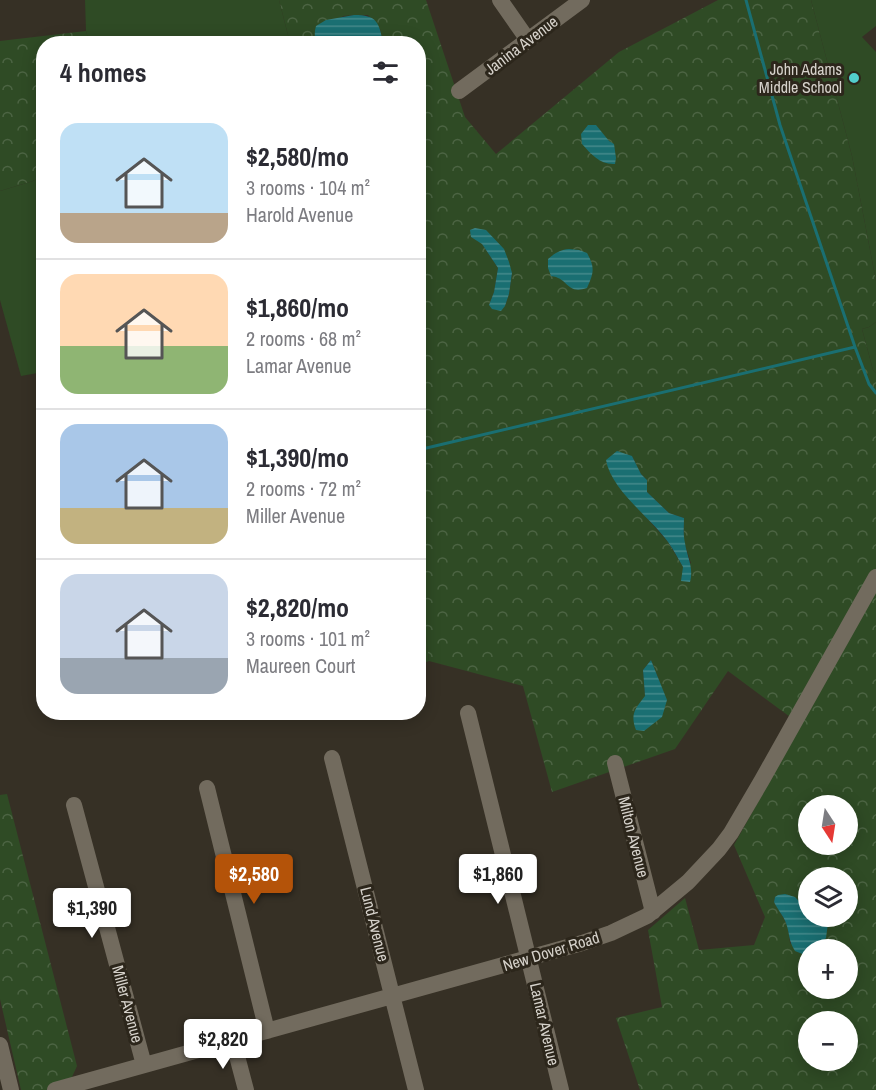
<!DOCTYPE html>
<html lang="en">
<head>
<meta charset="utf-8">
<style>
  :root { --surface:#fff; --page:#f7f7f7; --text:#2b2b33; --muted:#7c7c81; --line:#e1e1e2; --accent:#b45309 }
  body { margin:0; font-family:"Archivo Narrow",sans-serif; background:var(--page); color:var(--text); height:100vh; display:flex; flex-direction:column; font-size:22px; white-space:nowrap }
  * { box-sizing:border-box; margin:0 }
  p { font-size:20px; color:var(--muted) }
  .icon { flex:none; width:33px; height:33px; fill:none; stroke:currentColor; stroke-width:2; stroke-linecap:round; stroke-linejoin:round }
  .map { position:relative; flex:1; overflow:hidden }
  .sheet { position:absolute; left:36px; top:36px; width:390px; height:684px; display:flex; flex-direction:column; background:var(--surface); border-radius:24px; box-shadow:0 3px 15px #0003 }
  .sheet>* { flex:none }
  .needle { width:39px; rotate:168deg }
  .controls { position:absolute; left:798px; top:795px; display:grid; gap:12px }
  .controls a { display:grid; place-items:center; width:60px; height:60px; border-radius:50%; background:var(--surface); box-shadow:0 3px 15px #0003; font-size:30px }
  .price { position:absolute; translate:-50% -51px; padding:0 14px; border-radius:6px; background:#fff; color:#222; font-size:20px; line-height:39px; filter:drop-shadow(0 2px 3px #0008) }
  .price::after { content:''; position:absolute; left:50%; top:36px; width:18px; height:14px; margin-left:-9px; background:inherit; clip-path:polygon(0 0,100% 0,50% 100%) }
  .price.on { background:var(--accent); color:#fff }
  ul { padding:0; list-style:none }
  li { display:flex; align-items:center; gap:18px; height:150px; padding:0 24px }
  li+li { border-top:2px solid var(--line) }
  li span { display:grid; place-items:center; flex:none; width:168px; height:120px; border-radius:18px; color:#555 }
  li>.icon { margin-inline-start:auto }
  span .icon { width:72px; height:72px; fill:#fffc; stroke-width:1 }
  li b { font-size:26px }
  h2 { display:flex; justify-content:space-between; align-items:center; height:72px; padding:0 24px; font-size:26px }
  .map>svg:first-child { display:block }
  .forest { fill:url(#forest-crowns); fill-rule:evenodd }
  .park { fill:#2f4b25 }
  .water { fill:url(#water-rules) }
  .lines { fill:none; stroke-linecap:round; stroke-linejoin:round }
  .stream { stroke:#1a6f72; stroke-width:3 }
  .minor { stroke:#726b5e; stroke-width:16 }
  .poi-dot { fill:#52cdcc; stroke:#2c261b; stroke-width:2 }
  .labels { text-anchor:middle; stroke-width:6; stroke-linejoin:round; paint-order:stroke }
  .street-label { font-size:16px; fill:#d6d2cb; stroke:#2c261b }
  .poi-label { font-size:16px; fill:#d6d2cb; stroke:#2c261b; text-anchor:end }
</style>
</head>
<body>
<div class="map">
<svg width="876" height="1090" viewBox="0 0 876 1090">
  <defs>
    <pattern id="forest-crowns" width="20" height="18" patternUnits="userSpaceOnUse" patternTransform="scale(1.5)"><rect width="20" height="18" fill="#2f4b25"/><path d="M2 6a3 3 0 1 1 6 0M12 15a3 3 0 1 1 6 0" fill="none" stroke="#4c6443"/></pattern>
    <pattern id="water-rules" width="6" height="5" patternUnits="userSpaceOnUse" patternTransform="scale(1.5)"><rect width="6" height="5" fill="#1a6f72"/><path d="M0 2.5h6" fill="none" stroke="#45898b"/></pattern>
  </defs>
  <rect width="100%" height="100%" fill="#363025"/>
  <path class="forest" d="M 279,0 L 426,0 L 465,117 L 496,154 L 619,52 L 718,0 L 811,0 L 852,156 L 876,281 L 876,322 L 869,327 L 862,329 L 873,370 L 876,373 L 876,1090 L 640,1090 L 616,1018 L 662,1007 L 648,930 L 685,898 L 699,950 L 754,945 L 765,917 L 734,845 L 801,725 L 728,671 L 675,749 L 552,792 L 523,686 L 429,661 L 425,628 L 418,606 L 419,597 L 425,591 L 418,566 L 418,44 L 383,43 L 380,29 L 368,15 L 354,15 L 343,16 L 317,42 L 319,43 L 290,43 ZM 482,244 L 512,273 L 509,294 L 505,306 L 489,305 L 494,292 L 498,268 ZM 632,456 L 641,474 L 647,480 L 647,492 L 669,513 L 684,518 L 684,542 L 691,563 L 683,567 L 668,542 L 619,487 ZM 651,660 L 659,680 L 645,696 L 643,670 ZM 808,806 L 848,806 L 848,844 L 808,844 ZM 808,878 L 848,878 L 848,916 L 815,917 L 825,921 L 821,945 L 816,949 L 848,950 L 848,988 L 808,988 L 808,954 L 805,955 L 790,943 L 788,927 L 784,919 L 774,902 L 775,897 L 804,908 L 808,911 ZM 808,1022 L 848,1022 L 848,1060 L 808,1060 Z
    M 86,31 L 89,43 L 44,44 L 43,176 L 33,181 L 0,191 L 0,41 Z
    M 7,794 L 77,1066 L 66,1090 L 21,1090 L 0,999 L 0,795 Z"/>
  <path class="park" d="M 85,0 L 279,0 L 290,43 L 89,43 L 86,31 Z
    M 811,0 L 876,0 L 876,26 L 862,37 L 876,52 L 876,281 L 852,156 Z
    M 43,176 L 43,372 L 21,376 L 0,300 L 0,191 L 33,181 Z
    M 876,322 L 876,373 L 873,370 L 862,329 L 869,327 Z
    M 418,606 L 425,628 L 429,661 L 419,665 Z"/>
  <path class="water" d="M 354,15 C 377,15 379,22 383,43 L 319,44 C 314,39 314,33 316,26 L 326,20 Z
    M 588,125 L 596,125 L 609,141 L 614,144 L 616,158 L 615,164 C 600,165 591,154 582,144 L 581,134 Z
    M 475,228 L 486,230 L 504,249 L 509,262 L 512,273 L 509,294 L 505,306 L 501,311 L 492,309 L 489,305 L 494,292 L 498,268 L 482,244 L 471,237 L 470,230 Z
    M 569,249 L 579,250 L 587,253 C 595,267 594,273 587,288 C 566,295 569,278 551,276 L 548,268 L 548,259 C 555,253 560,250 569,249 Z
    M 617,451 L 632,456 L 641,474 L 647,480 L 647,492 L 669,513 L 684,518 C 684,526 683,535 685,543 C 687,557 694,567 690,582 L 681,581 L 683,567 C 678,559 674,550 668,542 C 651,518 611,490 606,460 Z
    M 651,660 L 667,700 L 662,717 L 644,731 L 636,730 C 630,714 635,709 645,696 L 643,670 Z
    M 785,894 L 795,897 L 808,911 L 808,916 L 815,917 L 828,923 L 826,938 L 816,949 L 808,950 L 808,954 L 805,955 L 795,951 C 788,940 790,934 786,923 C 783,915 777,909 774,902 L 775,897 L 778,895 Z"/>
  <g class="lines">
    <path class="stream" d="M 746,0 L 780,125 L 855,347 L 869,384 L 876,393
      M 418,450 L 855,347"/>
    <path class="minor" d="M 500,0 L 528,40
      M 459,91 L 582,0
      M 468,713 L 561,1090
      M 332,758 L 416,1090
      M 615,763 L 653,912
      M 207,788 L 267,1031
      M 74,805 L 144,1065
      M 233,1041 L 246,1090
      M 0,1045 L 11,1090
      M 55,1090 L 582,943 L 611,933 L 647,916 L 688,882 L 719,849 L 731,833 L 762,780 L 876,577"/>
  </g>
  <circle class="poi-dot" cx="854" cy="78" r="6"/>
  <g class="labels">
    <g class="street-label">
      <text transform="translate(521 45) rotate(-37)" y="6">Janina Avenue</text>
      <text transform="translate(634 837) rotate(76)" y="6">Milton Avenue</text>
      <text transform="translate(375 924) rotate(76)" y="6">Lund Avenue</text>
      <text transform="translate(551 951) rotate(-17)" y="6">New Dover Road</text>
      <text transform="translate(128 1004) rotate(75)" y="6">Miller Avenue</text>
      <text transform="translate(545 1024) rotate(77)" y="6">Lamar Avenue</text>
    </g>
    <g class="poi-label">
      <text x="842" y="75">John Adams<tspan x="842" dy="18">Middle School</tspan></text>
    </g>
  </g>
</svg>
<div class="controls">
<a><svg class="needle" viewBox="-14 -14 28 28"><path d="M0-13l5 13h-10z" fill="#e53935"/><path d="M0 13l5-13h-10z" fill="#7c7c81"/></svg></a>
<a><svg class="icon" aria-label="layers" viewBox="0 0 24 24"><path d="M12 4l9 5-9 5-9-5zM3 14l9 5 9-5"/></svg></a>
<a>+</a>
<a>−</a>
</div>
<b class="price on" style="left:254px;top:905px">$2,580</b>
<b class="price" style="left:498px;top:905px">$1,860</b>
<b class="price" style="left:92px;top:939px">$1,390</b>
<b class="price" style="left:223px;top:1070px">$2,820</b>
<section class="sheet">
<h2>4 homes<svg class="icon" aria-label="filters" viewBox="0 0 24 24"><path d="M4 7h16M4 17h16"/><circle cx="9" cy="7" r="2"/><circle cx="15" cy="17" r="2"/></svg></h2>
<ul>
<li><span style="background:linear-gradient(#bfe0f5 75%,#b9a48a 0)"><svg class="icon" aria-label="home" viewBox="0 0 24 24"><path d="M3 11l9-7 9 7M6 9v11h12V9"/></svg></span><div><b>$2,580/mo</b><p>3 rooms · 104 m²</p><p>Harold Avenue</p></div></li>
<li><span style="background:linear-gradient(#ffd9b3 60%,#8fb573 0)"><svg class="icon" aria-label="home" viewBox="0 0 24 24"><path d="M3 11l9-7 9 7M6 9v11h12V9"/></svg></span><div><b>$1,860/mo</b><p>2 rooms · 68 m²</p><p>Lamar Avenue</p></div></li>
<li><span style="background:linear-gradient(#a9c7e8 70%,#c2b280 0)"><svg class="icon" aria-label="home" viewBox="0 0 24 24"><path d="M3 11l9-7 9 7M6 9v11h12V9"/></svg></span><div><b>$1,390/mo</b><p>2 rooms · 72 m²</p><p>Miller Avenue</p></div></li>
<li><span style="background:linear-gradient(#c9d6e8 70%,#9aa5b1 0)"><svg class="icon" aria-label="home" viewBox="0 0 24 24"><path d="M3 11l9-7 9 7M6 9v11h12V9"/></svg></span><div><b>$2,820/mo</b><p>3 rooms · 101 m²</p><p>Maureen Court</p></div></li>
</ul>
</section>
</div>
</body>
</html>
